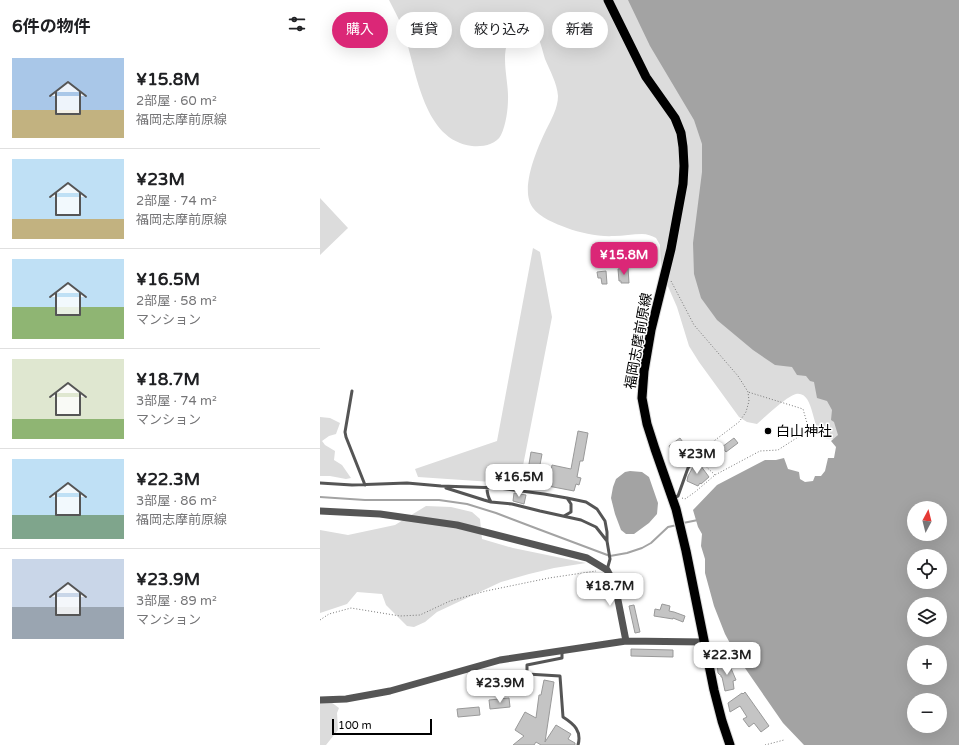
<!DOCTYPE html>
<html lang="ja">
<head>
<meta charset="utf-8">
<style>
  :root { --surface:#fff; --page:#f6f6f6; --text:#202124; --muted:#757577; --line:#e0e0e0; --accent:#db2777 }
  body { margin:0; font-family:"Varela Round","Noto Sans JP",sans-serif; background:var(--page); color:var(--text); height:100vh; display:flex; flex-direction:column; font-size:15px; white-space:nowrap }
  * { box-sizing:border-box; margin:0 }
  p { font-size:13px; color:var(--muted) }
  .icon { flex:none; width:22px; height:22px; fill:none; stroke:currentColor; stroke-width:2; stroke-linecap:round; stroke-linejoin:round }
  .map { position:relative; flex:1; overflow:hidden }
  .details { display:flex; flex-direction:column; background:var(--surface); width:320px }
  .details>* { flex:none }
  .banner { position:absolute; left:12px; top:12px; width:380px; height:36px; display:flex; gap:8px }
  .needle { width:26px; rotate:7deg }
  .buttons { position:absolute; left:587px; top:501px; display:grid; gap:8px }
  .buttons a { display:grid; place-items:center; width:40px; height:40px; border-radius:50%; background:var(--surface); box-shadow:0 4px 16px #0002; font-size:20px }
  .scale { position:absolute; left:12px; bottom:10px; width:100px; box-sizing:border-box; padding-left:4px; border:2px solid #000; border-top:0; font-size:11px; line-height:14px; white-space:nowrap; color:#000; -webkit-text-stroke:3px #fff; paint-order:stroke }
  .price { position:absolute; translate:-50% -34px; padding:0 9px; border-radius:8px; background:#fff; color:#222; font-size:13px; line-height:26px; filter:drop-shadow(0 1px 2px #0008) }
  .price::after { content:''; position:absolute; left:50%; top:24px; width:12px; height:9px; margin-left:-6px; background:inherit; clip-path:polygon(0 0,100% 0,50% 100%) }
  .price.selected { background:var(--accent); color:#fff }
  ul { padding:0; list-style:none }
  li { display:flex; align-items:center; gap:12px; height:100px; padding:0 12px }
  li+li { border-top:1px solid var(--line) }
  li span { display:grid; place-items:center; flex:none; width:112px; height:80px; border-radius:0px; color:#555 }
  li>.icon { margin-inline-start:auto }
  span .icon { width:48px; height:48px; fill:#fffc; stroke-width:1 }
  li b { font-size:17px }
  h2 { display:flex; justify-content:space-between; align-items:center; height:48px; padding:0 12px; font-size:17px }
  .pill { padding:0 14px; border-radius:18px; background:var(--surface); box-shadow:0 4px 16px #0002; font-size:14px; line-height:36px }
  .pill.selected { background:var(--accent); color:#fff }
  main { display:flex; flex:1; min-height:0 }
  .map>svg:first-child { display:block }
  .green { fill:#dcdcdc }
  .water { fill:#a3a3a3; fill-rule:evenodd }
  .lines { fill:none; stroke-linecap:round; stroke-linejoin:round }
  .stream { stroke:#a3a3a3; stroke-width:2 }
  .building { fill:#c4c4c4; stroke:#999 }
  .primary-casing { stroke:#dbdbdb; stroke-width:11 }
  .path { stroke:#777; stroke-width:1; stroke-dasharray:1 2; stroke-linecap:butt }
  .service { stroke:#555; stroke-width:3 }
  .tertiary { stroke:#555; stroke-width:7 }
  .primary { stroke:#000; stroke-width:9 }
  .poi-dot { fill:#000; stroke:#fff; stroke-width:1.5 }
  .labels { text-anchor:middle; stroke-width:3; stroke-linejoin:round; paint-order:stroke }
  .street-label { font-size:14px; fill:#000; stroke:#fff }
  .poi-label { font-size:14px; fill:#000; stroke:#fff; text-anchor:start }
</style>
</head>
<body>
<main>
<section class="details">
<h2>6件の物件<svg class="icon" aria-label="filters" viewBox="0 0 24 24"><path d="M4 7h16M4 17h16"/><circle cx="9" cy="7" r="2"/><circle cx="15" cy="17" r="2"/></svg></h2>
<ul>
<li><span style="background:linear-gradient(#a9c7e8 65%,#c2b280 0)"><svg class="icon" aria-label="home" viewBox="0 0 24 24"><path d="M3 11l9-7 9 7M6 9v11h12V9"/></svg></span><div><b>¥15.8M</b><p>2部屋 · 60 m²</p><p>福岡志摩前原線</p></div></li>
<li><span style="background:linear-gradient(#bfe0f5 75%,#c2b280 0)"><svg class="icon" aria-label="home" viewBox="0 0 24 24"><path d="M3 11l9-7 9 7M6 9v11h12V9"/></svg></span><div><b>¥23M</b><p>2部屋 · 74 m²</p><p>福岡志摩前原線</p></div></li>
<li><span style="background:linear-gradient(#bfe0f5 60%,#8fb573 0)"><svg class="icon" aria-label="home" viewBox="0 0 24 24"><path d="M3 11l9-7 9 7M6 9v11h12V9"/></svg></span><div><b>¥16.5M</b><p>2部屋 · 58 m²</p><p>マンション</p></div></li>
<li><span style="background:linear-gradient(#dfe7d0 75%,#8fb573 0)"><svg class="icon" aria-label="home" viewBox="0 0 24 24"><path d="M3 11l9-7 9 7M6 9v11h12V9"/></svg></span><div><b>¥18.7M</b><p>3部屋 · 74 m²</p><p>マンション</p></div></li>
<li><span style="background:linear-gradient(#bfe0f5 70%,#7fa58c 0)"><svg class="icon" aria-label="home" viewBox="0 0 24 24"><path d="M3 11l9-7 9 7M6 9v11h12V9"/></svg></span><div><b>¥22.3M</b><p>3部屋 · 86 m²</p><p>福岡志摩前原線</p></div></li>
<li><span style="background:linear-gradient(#c9d6e8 60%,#9aa5b1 0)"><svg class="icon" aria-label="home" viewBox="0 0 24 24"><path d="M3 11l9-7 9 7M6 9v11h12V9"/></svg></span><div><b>¥23.9M</b><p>3部屋 · 89 m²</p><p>マンション</p></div></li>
</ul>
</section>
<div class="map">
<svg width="639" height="745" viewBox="0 0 639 745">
  <rect width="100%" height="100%" fill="#fff"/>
  <path class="green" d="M 69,0 L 346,0 L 505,343 L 520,439 C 514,439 509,440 504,438 C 491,430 495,391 476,394 C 467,396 445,417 437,424 L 427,422 L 419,417 L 379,362 L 369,346 L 357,307 L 343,275 L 341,263 L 340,245 L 336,238 C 332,236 327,234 322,234 C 313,234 303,236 294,236 C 279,237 261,233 247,228 C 236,224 219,217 213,208 C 199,190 217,149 226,130 C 231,120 238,108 238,96 C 237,83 230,71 225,59 C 222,49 220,39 215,31 C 212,30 209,28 206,28 C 202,28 198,30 195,32 C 177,47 189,79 188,99 C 188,109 186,125 181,135 C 176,145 162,147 152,146 C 104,140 97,74 85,36 C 82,24 75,12 69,0 Z
    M 0,198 L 28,228 L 0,255 Z
    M 213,248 L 220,252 L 232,317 L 201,476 L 172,482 L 98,477 L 95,469 L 177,441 Z
    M 0,417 L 10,418 L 20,423 L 16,434 L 9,436 L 2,441 L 5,445 L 15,451 L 14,460 L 22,465 L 31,478 L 26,479 L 10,476 L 0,476 Z
    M 106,506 L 131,507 L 152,512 L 160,519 L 162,539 L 193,548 L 266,563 L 234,568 L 209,574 L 181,582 L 117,612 L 105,622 L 94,627 L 87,626 L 66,605 L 62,594 L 37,592 L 27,604 L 0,613 L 0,530 L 28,535 L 75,525 Z
    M 0,701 L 11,702 L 19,708 L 17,713 L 18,730 L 6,745 L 0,745 Z"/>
  <path class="water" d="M 308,0 L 639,0 L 639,745 L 484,745 L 463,723 L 418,658 L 405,634 L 394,606 L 385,573 L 385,559 L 381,546 L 382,534 L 378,527 L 373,510 L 397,485 L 445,460 L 456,460 L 464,458 L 468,469 L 479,472 L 480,479 L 485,482 L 493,481 L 495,476 L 501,476 L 505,471 L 508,458 L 514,458 L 516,447 L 511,441 L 518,435 L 514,422 L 511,420 L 512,410 L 507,401 L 497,398 L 494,382 L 490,381 L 486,376 L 477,375 L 472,367 L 455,365 L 433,350 L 397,320 L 381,298 L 374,274 L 373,243 L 382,172 L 382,144 L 374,120 L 330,46 ZM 594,508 L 620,508 L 620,534 L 594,534 ZM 594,556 L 620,556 L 620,582 L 594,582 ZM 594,604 L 620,604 L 620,630 L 594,630 ZM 594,652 L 620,652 L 620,678 L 594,678 ZM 594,700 L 620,700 L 620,726 L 594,726 Z
    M 310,471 L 322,472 L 329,477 L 338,503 L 337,514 L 329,523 L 314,534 L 306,534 L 301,530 L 295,514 L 291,498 L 293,487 L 296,479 L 305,472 Z"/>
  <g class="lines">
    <path class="stream" d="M 0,497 L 45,500 L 119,500 L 147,504 L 176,513 L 218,529 L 290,556 L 307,553 L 322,548 L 331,543 L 348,527 L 357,525
      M 363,523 L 378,520"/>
  </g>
  <path class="building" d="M 308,268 L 309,283 L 301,283 L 301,281 L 299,281 L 298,269 Z
    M 286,271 L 287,284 L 282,284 L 281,278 L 278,278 L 277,272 Z
    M 258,431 L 268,433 L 263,461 L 260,461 L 257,477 L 261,478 L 259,485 L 256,484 L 254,491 L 228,486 L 232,465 L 251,469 Z
    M 360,438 L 365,445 L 363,446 L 368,452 L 364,454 L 365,456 L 358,461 L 349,446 Z
    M 414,438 L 418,443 L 406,452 L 402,447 Z
    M 211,452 L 222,454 L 219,470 L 215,469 L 212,484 L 206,482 Z
    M 378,462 L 389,477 L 381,484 L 380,483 L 378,486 L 367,481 L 368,476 L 373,467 Z
    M 194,493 L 206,495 L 204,504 L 193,501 Z
    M 342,604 L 350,606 L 349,611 L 354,612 L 365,616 L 363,622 L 353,618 L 353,619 L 334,616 L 335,609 L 340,610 Z
    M 314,605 L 320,632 L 315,633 L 309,606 Z
    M 311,649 L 353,650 L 353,657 L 311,656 Z
    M 397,663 L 402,664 L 401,663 L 410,666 L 416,680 L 413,681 L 414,689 L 405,691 L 402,677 L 401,677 L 401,675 L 400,675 L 398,673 Z
    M 224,680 L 234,682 L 225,742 L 236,725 L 251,734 L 248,739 L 255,743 L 255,745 L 221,745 L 216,742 L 214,745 L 193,745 L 204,736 L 195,730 L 205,712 L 216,718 L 219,695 L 221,695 Z
    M 425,692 L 449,726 L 441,732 L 434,723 L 429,727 L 423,719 L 427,717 L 420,706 L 410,712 L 408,703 L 422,693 L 423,694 Z
    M 189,698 L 190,707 L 170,709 L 169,700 Z
    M 159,707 L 160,715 L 138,717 L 137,709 Z"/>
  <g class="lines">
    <g class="primary-casing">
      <path id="primary" d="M 288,0 L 326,77 L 355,118 L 361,133 L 363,147 L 364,166 L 363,184 L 351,249 L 331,330 L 324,371 L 322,398 L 327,424 L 335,449 L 356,509 L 366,551 L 394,690 L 402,721 L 410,745"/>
    </g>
    <path class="path" d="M 351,281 L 374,325 L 418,376 L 425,387 L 428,392 L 429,401 L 426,412 L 419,422 L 382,450 L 379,453
      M 379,460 L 395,475
      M 362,498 L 365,499 L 375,492 L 395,475 L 440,451 L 458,450 L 489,430 L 483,409 L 428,392
      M 0,620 L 9,614 L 31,608 L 80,616 L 100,615 L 130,601 L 166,591 L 229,578 L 276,571
      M 445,745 L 464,740"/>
    <path class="service" d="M 32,391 L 25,432 L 26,437 L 45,485
      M 0,483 L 32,485 L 87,483 L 121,486 L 179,488 L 224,494 L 247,498 L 266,502 L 277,509 L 285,521 L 287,532 L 287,541 L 290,559 L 287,570
      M 126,488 L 164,500 L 171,502 L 192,504 L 220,511 L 261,520 L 276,527 L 287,541
      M 167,488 C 167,493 168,497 171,502
      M 353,498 L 358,496 L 368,468 L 376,457
      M 244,516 L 251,512 L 251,504 L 247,498
      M 242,650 L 242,658 L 207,665 L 207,674 L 240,676 L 243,717 C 254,724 262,731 258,745"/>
    <path class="tertiary" d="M 0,511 L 60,514 L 137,525 L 267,558 L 287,570 L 293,581 L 297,595 L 306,641
      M 0,700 L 26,699 L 70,691 L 180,660 L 306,641 L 384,642"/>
    <use href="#primary" class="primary"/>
  </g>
  <circle class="poi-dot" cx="448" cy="431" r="4"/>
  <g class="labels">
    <g class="street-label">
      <text transform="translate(318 341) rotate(-80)" y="5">福岡志摩前原線</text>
    </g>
    <g class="poi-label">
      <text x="456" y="436">白山神社</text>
    </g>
  </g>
</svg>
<div class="buttons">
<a><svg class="needle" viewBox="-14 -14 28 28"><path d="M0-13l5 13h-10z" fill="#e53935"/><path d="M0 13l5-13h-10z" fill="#757577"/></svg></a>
<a><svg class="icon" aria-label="locate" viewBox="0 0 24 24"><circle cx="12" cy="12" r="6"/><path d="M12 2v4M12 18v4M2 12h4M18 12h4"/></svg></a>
<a><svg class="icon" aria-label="layers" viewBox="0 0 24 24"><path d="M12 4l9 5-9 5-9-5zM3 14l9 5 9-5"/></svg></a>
<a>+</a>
<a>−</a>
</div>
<div class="scale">100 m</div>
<b class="price selected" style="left:304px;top:276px">¥15.8M</b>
<b class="price" style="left:377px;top:475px">¥23M</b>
<b class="price" style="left:199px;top:498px">¥16.5M</b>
<b class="price" style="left:290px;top:607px">¥18.7M</b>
<b class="price" style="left:407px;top:676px">¥22.3M</b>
<b class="price" style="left:180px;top:704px">¥23.9M</b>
<div class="banner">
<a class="pill selected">購入</a>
<a class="pill">賃貸</a>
<a class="pill">絞り込み</a>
<a class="pill">新着</a>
</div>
</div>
</main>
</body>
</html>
